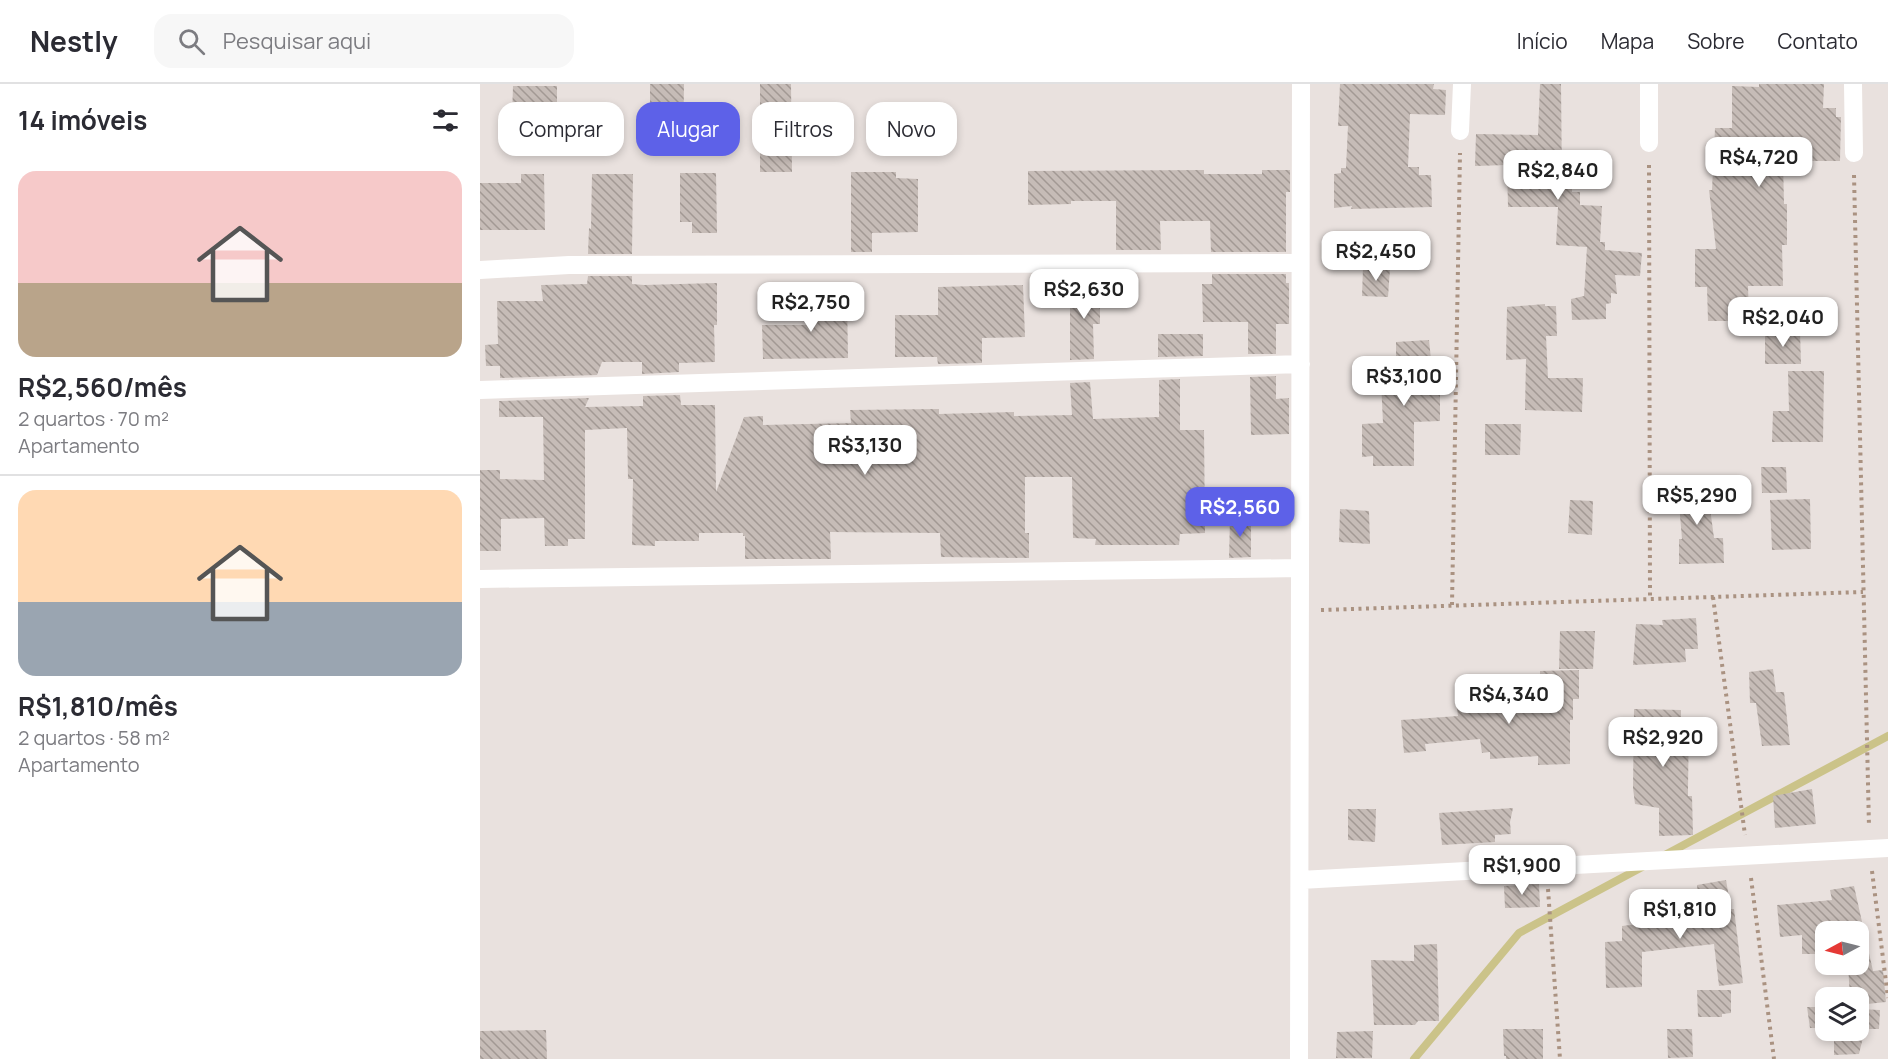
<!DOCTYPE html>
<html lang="pt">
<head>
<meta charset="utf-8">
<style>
  :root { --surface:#fff; --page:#f7f7f7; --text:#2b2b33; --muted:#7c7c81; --line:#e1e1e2; --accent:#5d61e8 }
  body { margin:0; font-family:Manrope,sans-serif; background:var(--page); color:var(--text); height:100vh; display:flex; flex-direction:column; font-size:22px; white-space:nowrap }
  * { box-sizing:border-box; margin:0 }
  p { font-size:20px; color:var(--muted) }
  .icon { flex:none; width:33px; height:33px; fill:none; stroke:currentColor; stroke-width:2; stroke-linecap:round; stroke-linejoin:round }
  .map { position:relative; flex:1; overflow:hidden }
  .side { display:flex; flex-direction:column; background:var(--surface); width:480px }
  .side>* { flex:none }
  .hud { position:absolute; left:18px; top:18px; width:570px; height:54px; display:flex; gap:12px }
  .needle { width:39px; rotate:263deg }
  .fabs { position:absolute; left:1335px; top:837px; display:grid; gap:12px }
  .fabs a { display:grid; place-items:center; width:54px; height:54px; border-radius:12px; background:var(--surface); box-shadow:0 3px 9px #0003; font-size:30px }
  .price { position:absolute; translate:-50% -51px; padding:0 14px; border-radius:12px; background:#fff; color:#222; font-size:20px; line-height:39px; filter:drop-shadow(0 2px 3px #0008) }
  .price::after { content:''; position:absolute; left:50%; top:36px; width:18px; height:14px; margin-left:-9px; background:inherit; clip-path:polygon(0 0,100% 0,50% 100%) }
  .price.on { background:var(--accent); color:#fff }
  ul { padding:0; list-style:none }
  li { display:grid; align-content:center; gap:12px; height:318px; padding:0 18px }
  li+li { border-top:2px solid var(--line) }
  li span { display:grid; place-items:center; height:186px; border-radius:18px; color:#555 }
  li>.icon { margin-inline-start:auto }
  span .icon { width:108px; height:108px; fill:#fffc; stroke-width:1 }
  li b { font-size:26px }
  h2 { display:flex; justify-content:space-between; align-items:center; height:72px; padding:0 18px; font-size:26px }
  .pill { padding:0 21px; border-radius:18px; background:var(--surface); box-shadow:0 3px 9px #0003; font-size:21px; line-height:54px }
  .pill.on { background:var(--accent); color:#fff }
  header { display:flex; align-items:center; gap:36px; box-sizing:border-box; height:84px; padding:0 30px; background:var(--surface); border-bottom:2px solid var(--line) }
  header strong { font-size:28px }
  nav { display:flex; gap:33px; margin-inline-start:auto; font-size:21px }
  .search { width:420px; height:54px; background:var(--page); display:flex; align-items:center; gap:15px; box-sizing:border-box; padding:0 21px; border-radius:18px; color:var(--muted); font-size:22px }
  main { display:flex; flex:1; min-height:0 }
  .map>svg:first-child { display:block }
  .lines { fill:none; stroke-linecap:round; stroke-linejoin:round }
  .stream { stroke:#cbc389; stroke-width:8 }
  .building { fill:url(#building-back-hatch) }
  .path { stroke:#aa9281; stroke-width:4; stroke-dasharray:3 4.5; stroke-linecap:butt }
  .minor { stroke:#fff; stroke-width:18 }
</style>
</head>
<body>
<header>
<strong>Nestly</strong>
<div class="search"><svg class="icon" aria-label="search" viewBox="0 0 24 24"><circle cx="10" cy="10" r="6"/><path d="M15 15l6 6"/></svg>Pesquisar aqui</div>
<nav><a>Início</a><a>Mapa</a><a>Sobre</a><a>Contato</a></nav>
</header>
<main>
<section class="side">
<h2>14 imóveis<svg class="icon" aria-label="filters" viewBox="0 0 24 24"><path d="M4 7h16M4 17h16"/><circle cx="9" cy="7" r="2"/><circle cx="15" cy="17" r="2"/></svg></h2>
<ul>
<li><span style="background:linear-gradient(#f6c9c9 60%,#b9a48a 0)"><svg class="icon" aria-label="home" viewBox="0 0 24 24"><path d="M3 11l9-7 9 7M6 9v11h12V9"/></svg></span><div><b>R$2,560/mês</b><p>2 quartos · 70 m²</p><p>Apartamento</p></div></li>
<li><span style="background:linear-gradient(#ffd9b3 60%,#9aa5b1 0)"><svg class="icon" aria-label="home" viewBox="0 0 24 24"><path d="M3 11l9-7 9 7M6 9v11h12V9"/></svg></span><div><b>R$1,810/mês</b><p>2 quartos · 58 m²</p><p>Apartamento</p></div></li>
</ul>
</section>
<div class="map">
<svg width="1408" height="975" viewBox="0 0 1408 975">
  <defs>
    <pattern id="building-back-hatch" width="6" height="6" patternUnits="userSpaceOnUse" patternTransform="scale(1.5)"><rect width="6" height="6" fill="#c6bcb7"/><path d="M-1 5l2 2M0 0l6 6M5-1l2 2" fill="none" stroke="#a29994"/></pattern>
  </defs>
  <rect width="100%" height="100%" fill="#e9e1de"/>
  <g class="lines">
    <path class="stream" d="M 1183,772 L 1408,652
      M 934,975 L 1039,849 L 1164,782"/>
  </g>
  <path class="building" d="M 170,0 L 204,0 L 203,66 L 170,66 Z
    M 280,0 L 311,0 L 312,88 L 280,88 Z
    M 860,0 L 954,0 L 953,5 L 966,6 L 965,31 L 930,30 L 928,83 L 939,83 L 939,91 L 951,91 L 952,123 L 871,125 L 872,122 L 854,124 L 854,90 L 861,89 L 861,84 L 866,84 L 868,42 L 858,42 Z
    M 1060,0 L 1081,0 L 1082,100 L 1092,100 L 1092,108 L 1100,108 L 1100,121 L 1122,122 L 1120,158 L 1125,158 L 1125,166 L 1162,169 L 1160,192 L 1135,191 L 1137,210 L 1131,209 L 1131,219 L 1126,220 L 1126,235 L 1092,236 L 1091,215 L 1104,212 L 1107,163 L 1076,161 L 1078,123 L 1028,123 L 1027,81 L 995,82 L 996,50 L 1058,51 Z
    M 1279,0 L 1344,0 L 1343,24 L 1356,24 L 1356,33 L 1361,33 L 1360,77 L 1303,77 L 1304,120 L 1307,120 L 1307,161 L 1302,161 L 1303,202 L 1268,202 L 1269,237 L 1228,237 L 1227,203 L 1215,203 L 1215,165 L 1236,165 L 1229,106 L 1232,106 L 1235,44 L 1252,44 L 1252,2 L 1279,3 Z
    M 33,2 L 77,2 L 77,32 L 32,32 Z
    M 724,86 L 724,90 L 782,90 L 782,86 L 810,86 L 810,108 L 806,108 L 806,168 L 731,168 L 730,137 L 680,137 L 681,166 L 636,166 L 636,117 L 591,117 L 591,120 L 548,121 L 548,87 Z
    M 371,88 L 416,88 L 416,94 L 438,95 L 438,148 L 392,149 L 392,168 L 371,168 Z
    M 200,89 L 236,89 L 237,149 L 212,149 L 212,138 L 200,138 Z
    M 41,90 L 64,90 L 65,146 L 0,146 L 0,99 L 41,99 Z
    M 112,90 L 153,90 L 152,170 L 108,170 L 109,144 L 111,145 Z
    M 883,183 L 910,185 L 908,213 L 882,212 Z
    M 732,190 L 806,190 L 806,199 L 809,199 L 809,240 L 796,240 L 796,270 L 768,270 L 768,238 L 723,238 L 722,200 L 732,200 Z
    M 108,192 L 152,192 L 152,200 L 164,201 L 237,199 L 237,241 L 234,241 L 235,278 L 199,279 L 199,288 L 162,290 L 162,278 L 122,278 L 117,291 L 20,294 L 20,282 L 6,282 L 5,261 L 18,260 L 17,217 L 63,217 L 61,201 L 107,200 Z
    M 590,200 L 620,200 L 620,240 L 613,240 L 614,275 L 590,276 Z
    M 543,201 L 545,253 L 502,254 L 502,279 L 458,280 L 457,273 L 415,273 L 415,231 L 458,231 L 458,203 Z
    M 328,213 L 367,213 L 368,274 L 283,275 L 282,241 L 329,241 Z
    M 1065,220 L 1065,222 L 1076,222 L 1077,252 L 1066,252 L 1068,294 L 1103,294 L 1102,328 L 1045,326 L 1046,275 L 1026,276 L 1027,223 Z
    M 1285,247 L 1320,247 L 1321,280 L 1285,280 Z
    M 678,250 L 723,250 L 723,272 L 678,273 Z
    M 949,256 L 953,295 L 960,295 L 960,337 L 934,338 L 934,382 L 893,382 L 893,372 L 882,373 L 882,340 L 903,339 L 901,297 L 916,297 L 916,258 Z
    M 1308,287 L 1344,287 L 1343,358 L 1292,358 L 1293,327 L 1309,327 Z
    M 796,292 L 796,315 L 809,314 L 809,350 L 771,351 L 770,293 Z
    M 700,295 L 700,346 L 724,346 L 725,449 L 700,450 L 699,461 L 615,461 L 616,455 L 593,454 L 592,393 L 545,393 L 545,449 L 549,449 L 549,474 L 461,473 L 460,449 L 350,448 L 351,475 L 265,475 L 265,452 L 263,452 L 263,449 L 219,449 L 219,457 L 175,457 L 175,462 L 152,461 L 153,395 L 148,395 L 147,344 L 105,346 L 105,455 L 88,455 L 88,462 L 65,462 L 64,434 L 21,435 L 21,467 L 0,467 L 0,386 L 20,386 L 20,395 L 64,396 L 63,333 L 19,333 L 19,317 L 109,314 L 105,323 L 163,322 L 163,312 L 200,311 L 201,321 L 235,321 L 236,408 L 264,333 L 283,332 L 283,341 L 371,339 L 370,326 L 459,325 L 459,330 L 534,328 L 534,332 L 592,331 L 590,299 L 610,298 L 613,335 L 679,333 L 679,296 Z
    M 1005,340 L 1041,340 L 1040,371 L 1005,371 Z
    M 1281,383 L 1306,383 L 1307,409 L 1282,409 Z
    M 1224,395 L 1225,425 L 1230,424 L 1234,454 L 1243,454 L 1244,479 L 1199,480 L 1199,455 L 1202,455 L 1197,396 Z
    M 1330,415 L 1331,465 L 1292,466 L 1290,416 Z
    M 1090,416 L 1113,417 L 1112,451 L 1088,449 Z
    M 860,425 L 889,427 L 890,460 L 859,458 Z
    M 750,434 L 771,434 L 771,473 L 749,474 Z
    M 1216,534 L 1218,565 L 1205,565 L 1206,578 L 1153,581 L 1156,540 L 1183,541 L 1182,536 Z
    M 1080,547 L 1115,547 L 1113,585 L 1079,585 Z
    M 1293,585 L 1296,608 L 1304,608 L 1310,661 L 1282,662 L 1276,619 L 1270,619 L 1269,588 Z
    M 1099,586 L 1099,615 L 1093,615 L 1093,636 L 1090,636 L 1090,680 L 1058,681 L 1058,672 L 1010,675 L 1010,668 L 1002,669 L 1000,655 L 945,660 L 946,667 L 924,669 L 921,636 L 978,632 L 977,624 L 1057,619 L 1060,618 L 1060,587 Z
    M 1154,625 L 1201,626 L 1201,636 L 1209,636 L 1208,704 L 1208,712 L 1212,712 L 1213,751 L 1179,752 L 1179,724 L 1155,720 L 1153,704 Z
    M 1332,705 L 1336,740 L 1295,744 L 1293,712 Z
    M 1033,724 L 1030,738 L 1031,750 L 1015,751 L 1015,758 L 962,761 L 959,729 Z
    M 868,725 L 896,725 L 895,758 L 868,756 Z
    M 1246,796 L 1251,825 L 1254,825 L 1263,899 L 1239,902 L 1234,860 L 1162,868 L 1162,903 L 1126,904 L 1125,858 L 1142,857 L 1142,842 L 1207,834 L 1208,824 L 1219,823 L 1217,801 Z
    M 1059,800 L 1060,823 L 1025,824 L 1024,802 Z
    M 1374,802 L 1393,887 L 1403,886 L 1406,918 L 1378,921 L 1378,914 L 1370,914 L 1368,880 L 1378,880 L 1378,848 L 1346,848 L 1346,870 L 1322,870 L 1322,851 L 1300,853 L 1297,821 L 1352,816 L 1350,806 Z
    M 957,860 L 959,937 L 938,937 L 935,941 L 894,941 L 891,876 L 934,877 L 934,861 Z
    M 1217,906 L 1251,906 L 1251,929 L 1242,930 L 1242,933 L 1218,933 Z
    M 1327,923 L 1346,923 L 1346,944 L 1330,944 Z
    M 1378,925 L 1400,926 L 1399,945 L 1385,945 L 1379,970 L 1354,971 L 1354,946 L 1378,946 Z
    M 1023,945 L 1063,945 L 1063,975 L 1026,975 L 1026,972 L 1024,972 Z
    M 1187,945 L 1212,945 L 1213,973 L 1188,974 Z
    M 66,946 L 67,975 L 0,975 L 0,947 Z
    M 893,947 L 892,974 L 856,974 L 857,948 Z"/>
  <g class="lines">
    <path class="path" d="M 1169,81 L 1170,515
      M 1374,91 L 1389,743
      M 1233,513 L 1265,751
      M 972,521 L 980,69
      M 841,526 L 1383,508
      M 1392,787 L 1408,914
      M 1271,794 L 1294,975
      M 1068,805 L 1080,975"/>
    <path class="minor" d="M 1373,0 L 1374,69
      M 980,47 L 982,0
      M 1169,59 L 1169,0
      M 0,186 L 89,181 L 820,179
      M 0,306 L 821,280
      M 0,495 L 820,484
      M 820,796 L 1408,764
      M 819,975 L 821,0"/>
  </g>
</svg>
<div class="fabs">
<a><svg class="needle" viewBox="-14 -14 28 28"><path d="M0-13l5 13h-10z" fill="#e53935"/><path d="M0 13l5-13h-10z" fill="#7c7c81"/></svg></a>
<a><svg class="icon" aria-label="layers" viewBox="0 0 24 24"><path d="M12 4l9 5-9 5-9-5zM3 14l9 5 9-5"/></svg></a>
</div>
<b class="price" style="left:1279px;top:104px">R$4,720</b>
<b class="price" style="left:1078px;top:117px">R$2,840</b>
<b class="price" style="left:896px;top:198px">R$2,450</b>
<b class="price" style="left:604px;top:236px">R$2,630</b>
<b class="price" style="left:331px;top:249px">R$2,750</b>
<b class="price" style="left:1303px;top:264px">R$2,040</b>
<b class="price" style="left:924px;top:323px">R$3,100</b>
<b class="price" style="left:385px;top:392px">R$3,130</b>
<b class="price" style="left:1217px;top:442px">R$5,290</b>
<b class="price on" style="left:760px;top:454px">R$2,560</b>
<b class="price" style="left:1029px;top:641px">R$4,340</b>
<b class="price" style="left:1183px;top:684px">R$2,920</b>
<b class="price" style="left:1042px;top:812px">R$1,900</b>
<b class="price" style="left:1200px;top:856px">R$1,810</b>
<div class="hud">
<a class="pill">Comprar</a>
<a class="pill on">Alugar</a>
<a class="pill">Filtros</a>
<a class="pill">Novo</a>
</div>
</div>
</main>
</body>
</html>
